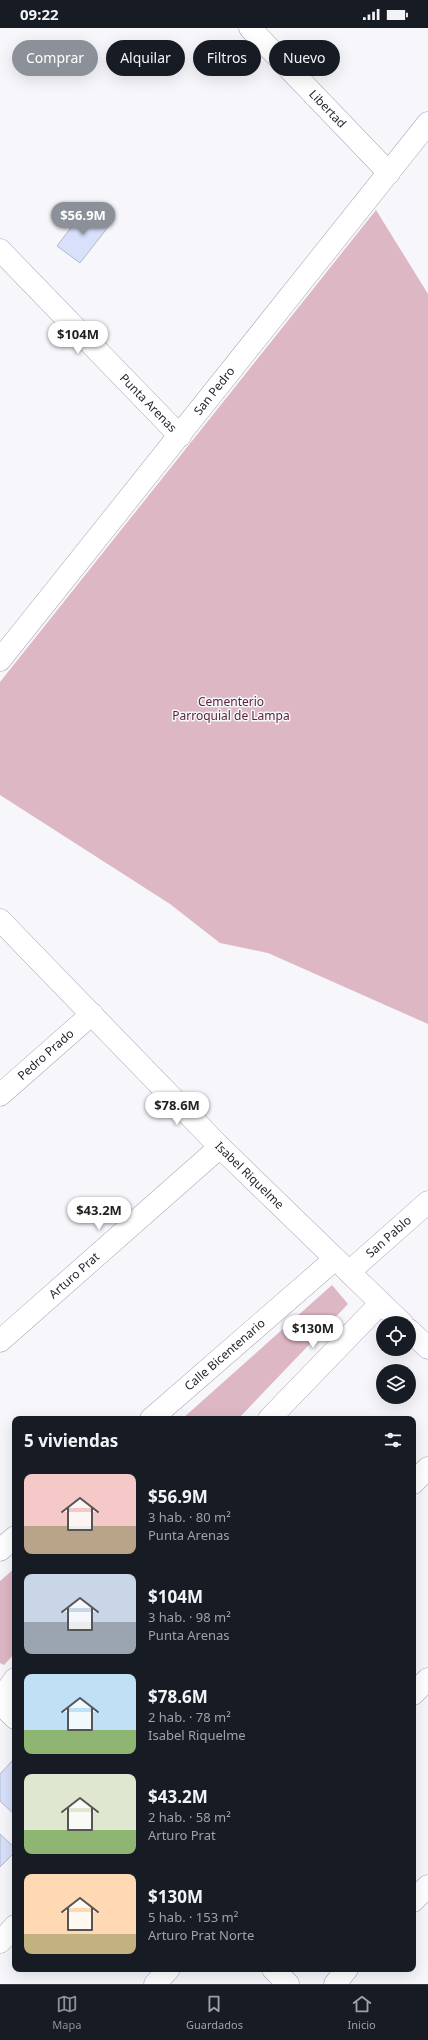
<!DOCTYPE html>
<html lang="es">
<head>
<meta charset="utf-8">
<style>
  :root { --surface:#171b24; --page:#20242c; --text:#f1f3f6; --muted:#9ea1a6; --line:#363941; --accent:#8c9099 }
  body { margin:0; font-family:"Noto Sans",sans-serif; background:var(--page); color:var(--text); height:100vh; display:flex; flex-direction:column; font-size:15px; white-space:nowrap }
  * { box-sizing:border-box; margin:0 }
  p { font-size:13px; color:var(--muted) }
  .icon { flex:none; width:22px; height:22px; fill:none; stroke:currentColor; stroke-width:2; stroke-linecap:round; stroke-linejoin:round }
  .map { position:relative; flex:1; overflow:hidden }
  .panel { position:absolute; left:12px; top:1388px; width:404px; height:556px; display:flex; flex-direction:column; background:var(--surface); border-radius:8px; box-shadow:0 4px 16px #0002 }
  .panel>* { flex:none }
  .banner { position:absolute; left:12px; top:12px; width:404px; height:36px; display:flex; gap:8px }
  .tools { position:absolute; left:376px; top:1288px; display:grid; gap:8px }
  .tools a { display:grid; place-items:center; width:40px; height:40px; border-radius:50%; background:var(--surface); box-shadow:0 4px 16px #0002; font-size:20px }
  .price { position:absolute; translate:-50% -34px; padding:0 9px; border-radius:14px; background:#fff; color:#222; font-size:13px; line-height:26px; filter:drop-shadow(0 1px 2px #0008) }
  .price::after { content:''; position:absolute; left:50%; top:24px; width:12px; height:9px; margin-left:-6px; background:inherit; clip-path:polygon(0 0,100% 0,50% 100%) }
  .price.active { background:var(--accent); color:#fff }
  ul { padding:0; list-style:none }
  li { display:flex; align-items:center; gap:12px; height:100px; padding:0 12px }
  li span { display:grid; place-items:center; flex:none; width:112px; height:80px; border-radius:8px; color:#555 }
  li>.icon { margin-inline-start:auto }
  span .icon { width:48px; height:48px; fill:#fffc; stroke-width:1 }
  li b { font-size:17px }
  h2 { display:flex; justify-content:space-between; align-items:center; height:48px; padding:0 12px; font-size:17px }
  .chip { padding:0 14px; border-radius:18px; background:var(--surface); box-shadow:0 4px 16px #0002; font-size:14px; line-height:36px }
  .chip.active { background:var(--accent); color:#fff }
  .status { display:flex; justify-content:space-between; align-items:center; height:28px; padding:0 20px; background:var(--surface); direction:ltr }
  .status svg { height:11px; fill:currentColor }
  .tab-bar { display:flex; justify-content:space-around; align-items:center; height:56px; border-top:1px solid var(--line); background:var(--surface); font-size:11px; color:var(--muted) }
  .tab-bar a { display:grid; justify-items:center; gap:2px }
  .tab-bar .active { color:var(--accent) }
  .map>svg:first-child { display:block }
  .green { fill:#deb7c4 }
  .building { fill:#d8e0fa; stroke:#b1b8d2 }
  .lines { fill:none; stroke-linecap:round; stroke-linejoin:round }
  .minor-casing { stroke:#aca4bd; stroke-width:23 }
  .tertiary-casing { stroke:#aca4bd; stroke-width:23 }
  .secondary-casing { stroke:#aca4bd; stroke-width:23 }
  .minor { stroke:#fff; stroke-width:22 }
  .tertiary { stroke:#fff; stroke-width:22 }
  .secondary { stroke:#fff; stroke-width:22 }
  .labels { text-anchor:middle; stroke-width:3; stroke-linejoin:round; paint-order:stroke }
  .street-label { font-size:12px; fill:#26232d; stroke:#f7f6fb }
  .park-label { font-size:12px; fill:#5b263c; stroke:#f7f6fb }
</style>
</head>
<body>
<div class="status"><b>09:22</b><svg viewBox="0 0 49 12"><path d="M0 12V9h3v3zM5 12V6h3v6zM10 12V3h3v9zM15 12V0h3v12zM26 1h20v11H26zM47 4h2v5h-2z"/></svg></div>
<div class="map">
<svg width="428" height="1956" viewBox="0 0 428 1956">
  <rect width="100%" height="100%" fill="#f7f6fb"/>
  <path class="green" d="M 376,182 L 428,266 L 428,996 L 268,925 L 220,915 L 170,876 L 0,767 L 0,654 Z
    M 332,1257 L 348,1276 L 238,1391 L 182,1391 Z
    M 15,1540 L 15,1625 L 4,1637 L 0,1635 L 0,1553 Z"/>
  <path class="building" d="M 85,181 L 108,199 L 80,235 L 57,218 Z
    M 12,1733 L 15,1736 L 15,1787 L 0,1773 L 0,1746 Z
    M 0,1806 L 15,1820 L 15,1824 L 0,1839 Z"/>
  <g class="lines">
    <g class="minor-casing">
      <g id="minor">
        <path id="s1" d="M 250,0 L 389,145"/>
        <path id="s2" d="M 0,222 L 180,408"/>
        <path id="s3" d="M 0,632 L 428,95"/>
        <path id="s4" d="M 0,1067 L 92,986"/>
        <path id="s5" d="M 349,1244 L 428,1174"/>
        <path id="s6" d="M 151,1391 L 335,1231"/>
        <path d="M 413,1455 L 428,1440"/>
        <path d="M 0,1522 L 15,1509"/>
        <path d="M 413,1666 L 428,1651"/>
        <path d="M 0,1675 L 15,1690"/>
        <path d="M 413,1873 L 428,1858"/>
        <path d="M 0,1914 L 15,1898"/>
        <path d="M 273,1941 L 288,1956"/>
        <path d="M 155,1956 L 169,1941"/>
        <path d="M 335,1956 L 347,1941"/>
      </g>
    </g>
    <g class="tertiary-casing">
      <g id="tertiary">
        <path id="s7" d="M 0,892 L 220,1119 L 381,1275"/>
        <path id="s8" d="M 0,1313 L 220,1119"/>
      </g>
    </g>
    <g class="secondary-casing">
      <path id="secondary" d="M 409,1302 L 428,1320
        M 269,1391 L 381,1275 L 402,1295
        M 0,1672 L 15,1651"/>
    </g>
    <use href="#minor" class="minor"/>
    <use href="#tertiary" class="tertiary"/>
    <use href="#secondary" class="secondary"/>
  </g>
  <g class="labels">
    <g class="street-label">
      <text dy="4" stroke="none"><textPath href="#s1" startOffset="112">Libertad</textPath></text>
      <text dy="4" stroke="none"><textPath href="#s3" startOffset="344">San Pedro</textPath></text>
      <text dy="4" stroke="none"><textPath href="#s2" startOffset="213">Punta Arenas</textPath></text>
      <text dy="4" stroke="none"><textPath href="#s4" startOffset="61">Pedro Prado</textPath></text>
      <text dy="4" stroke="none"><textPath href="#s7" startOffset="357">Isabel Riquelme</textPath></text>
      <text dy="4" stroke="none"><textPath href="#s5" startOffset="53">San Pablo</textPath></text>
      <text dy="4" stroke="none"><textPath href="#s8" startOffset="99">Arturo Prat</textPath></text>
      <text dy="4" stroke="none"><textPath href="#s6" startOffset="98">Calle Bicentenario</textPath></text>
    </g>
    <g class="park-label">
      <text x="231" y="678">Cementerio<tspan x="231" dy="14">Parroquial de Lampa</tspan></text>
    </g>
  </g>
</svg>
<div class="tools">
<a><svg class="icon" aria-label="locate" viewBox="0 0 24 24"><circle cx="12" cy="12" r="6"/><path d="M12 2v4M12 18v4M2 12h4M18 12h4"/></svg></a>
<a><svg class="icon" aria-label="layers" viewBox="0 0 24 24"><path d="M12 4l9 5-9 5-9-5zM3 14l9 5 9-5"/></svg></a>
</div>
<b class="price active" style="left:83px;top:208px">$56.9M</b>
<b class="price" style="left:78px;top:327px">$104M</b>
<b class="price" style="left:177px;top:1098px">$78.6M</b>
<b class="price" style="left:99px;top:1203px">$43.2M</b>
<b class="price" style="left:313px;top:1321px">$130M</b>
<div class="banner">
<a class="chip active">Comprar</a>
<a class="chip">Alquilar</a>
<a class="chip">Filtros</a>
<a class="chip">Nuevo</a>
</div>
<section class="panel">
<h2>5 viviendas<svg class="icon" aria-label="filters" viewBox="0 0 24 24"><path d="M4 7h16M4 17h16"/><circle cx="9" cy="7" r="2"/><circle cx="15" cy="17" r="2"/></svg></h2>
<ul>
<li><span style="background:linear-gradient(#f6c9c9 65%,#b9a48a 0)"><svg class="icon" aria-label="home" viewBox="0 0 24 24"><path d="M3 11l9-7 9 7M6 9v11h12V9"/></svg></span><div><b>$56.9M</b><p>3 hab. · 80 m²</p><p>Punta Arenas</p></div></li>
<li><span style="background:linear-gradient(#c9d6e8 60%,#9aa5b1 0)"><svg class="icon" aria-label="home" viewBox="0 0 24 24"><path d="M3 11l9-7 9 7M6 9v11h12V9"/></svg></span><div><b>$104M</b><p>3 hab. · 98 m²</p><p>Punta Arenas</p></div></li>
<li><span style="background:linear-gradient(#bfe0f5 70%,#8fb573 0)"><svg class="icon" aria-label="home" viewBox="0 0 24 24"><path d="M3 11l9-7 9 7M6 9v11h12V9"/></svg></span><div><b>$78.6M</b><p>2 hab. · 78 m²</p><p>Isabel Riquelme</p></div></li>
<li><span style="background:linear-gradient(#dfe7d0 70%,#8fb573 0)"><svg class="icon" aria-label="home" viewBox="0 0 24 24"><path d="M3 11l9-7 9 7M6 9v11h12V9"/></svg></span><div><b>$43.2M</b><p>2 hab. · 58 m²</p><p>Arturo Prat</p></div></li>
<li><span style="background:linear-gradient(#ffd9b3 75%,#c2b280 0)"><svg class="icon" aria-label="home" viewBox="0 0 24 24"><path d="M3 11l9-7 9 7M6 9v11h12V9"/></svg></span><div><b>$130M</b><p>5 hab. · 153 m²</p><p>Arturo Prat Norte</p></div></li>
</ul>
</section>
</div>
<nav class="tab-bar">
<a class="active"><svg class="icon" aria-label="map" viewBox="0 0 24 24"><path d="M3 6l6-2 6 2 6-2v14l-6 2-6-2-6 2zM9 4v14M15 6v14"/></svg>Mapa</a>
<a><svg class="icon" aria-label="saved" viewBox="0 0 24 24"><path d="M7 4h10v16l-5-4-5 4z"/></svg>Guardados</a>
<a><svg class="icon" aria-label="home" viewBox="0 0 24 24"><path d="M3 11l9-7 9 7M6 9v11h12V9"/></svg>Inicio</a>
</nav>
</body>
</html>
